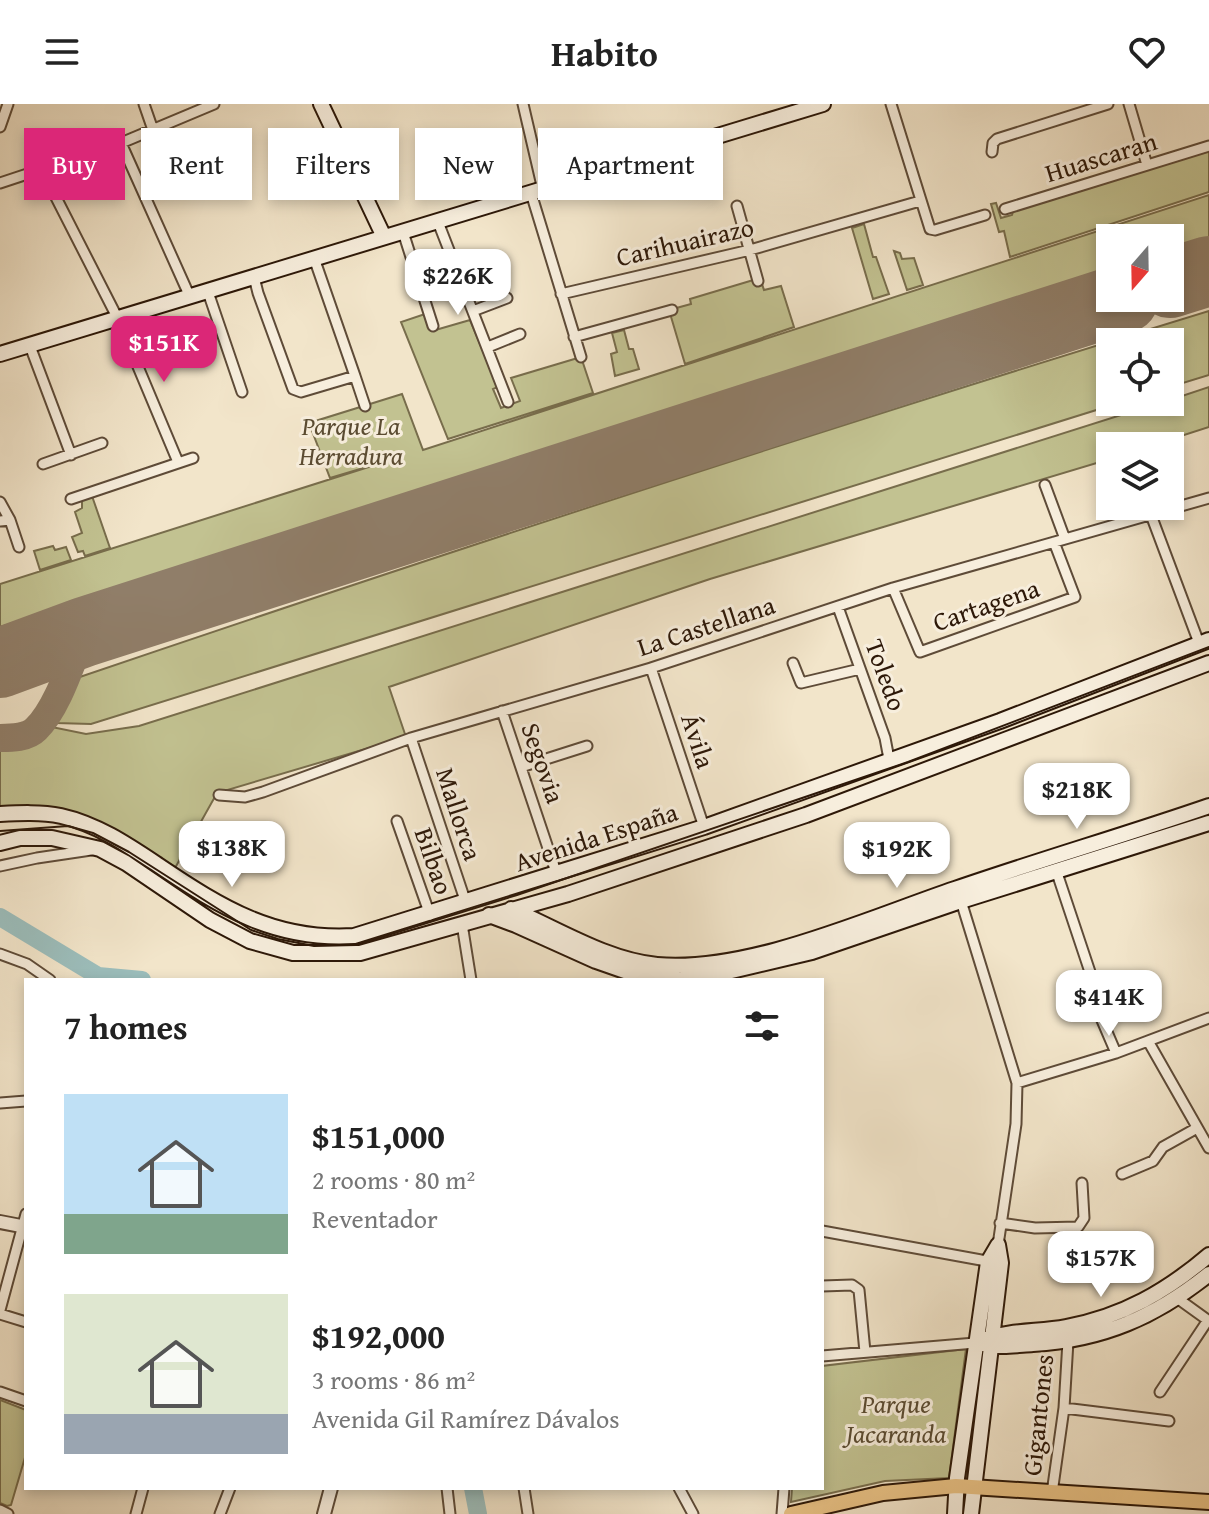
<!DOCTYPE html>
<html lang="en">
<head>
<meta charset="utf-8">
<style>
  :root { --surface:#fff; --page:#f2f2f2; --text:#222; --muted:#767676; --accent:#db2777 }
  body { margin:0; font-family:"Gentium Book Plus",serif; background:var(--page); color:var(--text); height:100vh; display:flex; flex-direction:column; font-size:30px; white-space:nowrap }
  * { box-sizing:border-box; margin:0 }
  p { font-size:26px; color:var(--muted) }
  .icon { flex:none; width:44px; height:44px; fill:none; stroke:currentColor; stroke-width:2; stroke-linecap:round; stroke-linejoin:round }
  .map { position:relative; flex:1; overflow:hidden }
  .side { position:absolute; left:24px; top:874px; width:800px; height:512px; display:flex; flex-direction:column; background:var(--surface); border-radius:0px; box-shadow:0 4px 12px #0003 }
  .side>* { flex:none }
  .guide { position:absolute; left:24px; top:24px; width:800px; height:72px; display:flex; gap:16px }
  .needle { width:52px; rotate:200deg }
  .buttons { position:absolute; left:1096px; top:120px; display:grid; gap:16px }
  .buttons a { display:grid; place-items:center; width:88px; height:88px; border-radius:0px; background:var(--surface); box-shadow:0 4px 12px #0003; font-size:40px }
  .price { position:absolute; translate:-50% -68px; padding:0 18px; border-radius:16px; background:#fff; color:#222; font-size:26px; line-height:52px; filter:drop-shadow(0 2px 4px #0008) }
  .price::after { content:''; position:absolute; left:50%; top:48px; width:24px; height:18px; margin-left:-12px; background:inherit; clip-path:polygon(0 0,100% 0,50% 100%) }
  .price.on { background:var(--accent); color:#fff }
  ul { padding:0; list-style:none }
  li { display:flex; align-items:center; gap:24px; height:200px; padding:0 40px }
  li span { display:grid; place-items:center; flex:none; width:224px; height:160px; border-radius:0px; color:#555 }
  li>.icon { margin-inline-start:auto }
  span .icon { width:96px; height:96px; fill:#fffc; stroke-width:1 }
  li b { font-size:34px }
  h2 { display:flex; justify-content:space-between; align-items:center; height:96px; padding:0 40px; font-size:34px }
  .chip { padding:0 28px; border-radius:0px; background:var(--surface); box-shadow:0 4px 12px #0003; font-size:28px; line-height:72px }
  .chip.on { background:var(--accent); color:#fff }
  header { display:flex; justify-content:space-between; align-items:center; height:104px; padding:0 40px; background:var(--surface); font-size:36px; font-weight:600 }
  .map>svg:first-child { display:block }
  .green { fill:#c2c291; stroke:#786d4c; stroke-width:2 }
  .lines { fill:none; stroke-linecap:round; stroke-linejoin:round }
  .river { stroke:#9cbebc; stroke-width:18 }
  .taxiway { stroke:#907e69; stroke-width:28 }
  .runway { stroke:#907e69; stroke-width:70 }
  .minor-casing { stroke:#5e4b38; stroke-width:13 }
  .tertiary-casing { stroke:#5e4b38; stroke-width:16 }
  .secondary-casing { stroke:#2d1808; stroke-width:18 }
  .primary-casing { stroke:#2d1808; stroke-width:18 }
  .minor { stroke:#f7eedd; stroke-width:9 }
  .tertiary { stroke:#f7eedd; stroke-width:12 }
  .secondary { stroke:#f7eedd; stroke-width:14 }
  .primary { stroke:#e9c285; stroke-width:14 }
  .tram { stroke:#2d1808; stroke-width:2 }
  .labels { text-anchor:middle; stroke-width:6; stroke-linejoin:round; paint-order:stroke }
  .street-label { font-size:26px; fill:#2d1808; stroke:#f7eedd }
  .park-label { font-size:26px; font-style:italic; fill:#5a4b31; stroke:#f7eedd }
</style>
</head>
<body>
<header><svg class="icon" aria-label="menu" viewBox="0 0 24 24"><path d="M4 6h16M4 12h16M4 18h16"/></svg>Habito<svg class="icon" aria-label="heart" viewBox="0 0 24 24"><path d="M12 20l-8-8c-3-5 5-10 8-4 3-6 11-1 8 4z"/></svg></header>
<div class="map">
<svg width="1209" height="1410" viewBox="0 0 1209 1410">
  <rect width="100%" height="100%" fill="#f2e5ca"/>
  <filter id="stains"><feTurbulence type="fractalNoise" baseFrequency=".0025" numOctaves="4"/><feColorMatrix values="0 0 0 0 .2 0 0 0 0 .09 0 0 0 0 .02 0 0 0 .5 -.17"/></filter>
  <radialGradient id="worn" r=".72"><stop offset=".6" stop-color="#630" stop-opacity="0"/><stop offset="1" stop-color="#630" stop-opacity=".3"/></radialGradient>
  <path class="green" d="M 1209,46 L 1209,88 L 1010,153 L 1004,127 L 999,128 L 991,100 L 996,99 L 1001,114 L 1012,111 L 1014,104 Z
    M 1209,91 L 1209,134 L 1170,146 L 1170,134 L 1110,134 L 1110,166 L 0,523 L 0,480 L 397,354 L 330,374 L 309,319 L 402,290 L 423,346 Z
    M 864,120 L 873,153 L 876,153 L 889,190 L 873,195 L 852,124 Z
    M 894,147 L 900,149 L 902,155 L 914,154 L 923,181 L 907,186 Z
    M 760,174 L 764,186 L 781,182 L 794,223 L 685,260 L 669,206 L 691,200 L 690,195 Z
    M 1209,207 L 1209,271 L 1170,283 L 1170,238 L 1110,238 L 1110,298 L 1122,298 L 91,620 L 56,619 L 51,616 L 51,610 L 68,577 C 447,448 827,324 1209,207 Z
    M 425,210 L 432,227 L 470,216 L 498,283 L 493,285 L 501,304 L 520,297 L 511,274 L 581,253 L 593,289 L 448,335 L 401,218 Z
    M 624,226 L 629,245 L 633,245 L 639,265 L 615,272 L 611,250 L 617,248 L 612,229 Z
    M 1209,283 L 1209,323 L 1150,342 L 1110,342 L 1110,355 L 710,475 L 389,583 L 406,633 L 217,689 L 175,764 L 120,730 L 0,705 L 0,636 L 20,636 L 47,622 L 86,630 L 139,622 L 1162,298 L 1170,298 L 1170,296 Z
    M 92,392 L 110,444 L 85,452 L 83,447 L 78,448 L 72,433 L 82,429 L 75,408 L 82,404 L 82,396 Z
    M 53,442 L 55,446 L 66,443 L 71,456 L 40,466 L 34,447 Z
    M 966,1245 L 949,1374 L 885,1377 L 791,1398 L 792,1384 L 822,1384 L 822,1262 Z
    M 977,1245 L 987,1246 L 972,1377 L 962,1377 Z
    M 0,1296 L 26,1306 L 26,1350 L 11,1401 L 7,1402 L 0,1399 Z"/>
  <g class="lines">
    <path class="river" d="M 0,813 L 98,872 L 142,876
      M 473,1384 L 478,1410"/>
    <path class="taxiway" d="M 0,634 C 12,634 27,634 36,625 C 58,604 72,556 84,528"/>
    <path class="runway" d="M 1170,179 L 1209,167
      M 0,559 L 84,528 L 1124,194"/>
    <g class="minor-casing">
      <path id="minor" d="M 144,0 L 153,26
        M 523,0 L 543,86
        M 891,0 L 930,125 L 935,126 L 985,111
        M 1129,0 L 1147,61
        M 0,23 L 8,0
        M 121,39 L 190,193
        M 992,48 L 993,39 L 997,35 L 1108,0
        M 289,60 L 346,50
        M 42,66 L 118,215 L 178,358
        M 0,79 L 121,39 L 214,0
        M 531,89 L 581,253
        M 737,102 L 758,177
        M 1005,105 L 1209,42
        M 438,118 L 508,298
        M 403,128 L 433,222
        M 458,171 L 491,158
        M 254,173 L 258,189 L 293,285 L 301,288 L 355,272 L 314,154
        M 208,188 L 242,288
        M 561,190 L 750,146 L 920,97
        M 473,207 L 507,194
        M 574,233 L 672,206
        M 30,242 L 71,351
        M 488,243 L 520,230
        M 355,272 L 365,302
        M 43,360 L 102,339
        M 1045,381 L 1065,435
        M 71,395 L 193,354
        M 0,398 L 10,416
        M 1151,411 L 1199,539
        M 0,417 L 10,416 L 19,443
        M 893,484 L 920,548 L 1075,493 L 1054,438
        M 838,503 L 885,634 L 889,655
        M 793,559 L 801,579 L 860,565
        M 651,564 L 704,723
        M 502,607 L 557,771
        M 411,634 L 466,799
        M 521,663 L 587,642
        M 219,691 L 245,693 L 263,688 L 411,634 L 651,564 L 893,484 L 1209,394
        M 397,717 L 430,811
        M 0,762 L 37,754 L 91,746
        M 1057,769 L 1097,889 L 1092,893 L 1116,949
        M 961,797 L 1017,979 L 1016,1020 L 998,1141
        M 462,820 L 471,876
        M 0,850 L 27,860 L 50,876
        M 1148,937 L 1209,1044
        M 1017,979 L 1116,949 L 1209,914
        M 0,999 L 26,997
        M 1122,1070 L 1153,1057 L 1163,1043 L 1197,1024
        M 1000,1119 L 1035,1124 L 1078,1123 L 1084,1114 L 1082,1079
        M 822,1127 L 992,1158
        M 822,1182 L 852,1181 L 859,1186 L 865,1248
        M 1177,1194 L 1209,1217
        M 0,1206 L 26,1110
        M 0,1210 L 26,1218
        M 822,1252 L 975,1239
        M 0,1288 L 26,1297
        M 1160,1288 L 1208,1216
        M 1064,1304 L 1169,1317
        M 447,1384 L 450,1410
        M 524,1384 L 528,1410
        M 679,1384 L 693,1410
        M 1052,1389 L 1064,1304 L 1068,1237
        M 0,1406 L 8,1410
        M 136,1410 L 143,1384
        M 220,1410 L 230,1384
        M 782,1410 L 784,1384"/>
    </g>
    <g class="tertiary-casing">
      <path id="tertiary" d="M 0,1118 L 26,1123
        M 324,1410 L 331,1384"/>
    </g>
    <g class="secondary-casing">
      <path id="secondary" d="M 321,0 L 384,133
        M 0,250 L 823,0
        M 0,710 C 20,709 41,708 61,712 C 97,720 128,741 158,761 C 222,804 275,837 354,832 L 704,723 L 1000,617 L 1209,536
        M 0,739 L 20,734 L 52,734 L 100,745 L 126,759 L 210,816 L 250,837 L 293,849 L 360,849 L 568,790 L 806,711 L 1209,559
        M 511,805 C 558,825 606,856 657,861 C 749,869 869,814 955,785 C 1039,756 1125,731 1209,702
        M 489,811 L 516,821 L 596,857 L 636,871 L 680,876 L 706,873 L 812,848 L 961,797 L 1209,719
        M 986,1235 C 1011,1226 1040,1228 1066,1223 C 1122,1213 1167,1187 1209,1151
        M 984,1240 C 1000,1244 1017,1241 1033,1240 C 1103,1236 1155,1213 1209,1170
        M 955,1410 L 957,1374 L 988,1158 L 998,1141
        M 971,1410 L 1001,1159 L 998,1141"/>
    </g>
    <g class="primary-casing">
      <path id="primary" d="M 791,1410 L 883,1389 L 956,1382 L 1209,1398"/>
    </g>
    <use href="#minor" class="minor"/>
    <use href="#tertiary" class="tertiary"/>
    <use href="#secondary" class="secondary"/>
    <use href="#primary" class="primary"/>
    <path class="tram" d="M 0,727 L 68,722 L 93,729 L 129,748 L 251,826 L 278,835 L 314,842 L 356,841 L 517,791 L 908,658 L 1209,543"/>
  </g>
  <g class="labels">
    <g class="street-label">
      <text transform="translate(1101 53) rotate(-17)" y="9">Huascaran</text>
      <text transform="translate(685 138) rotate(-13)" y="9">Carihuairazo</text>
      <text transform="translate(986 501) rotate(-19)" y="9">Cartagena</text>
      <text transform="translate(706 522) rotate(-18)" y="9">La Castellana</text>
      <text transform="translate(886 571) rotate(70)" y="9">Toledo</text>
      <text transform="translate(698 637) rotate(72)" y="9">Ávila</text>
      <text transform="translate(543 659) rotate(71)" y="9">Segovia</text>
      <text transform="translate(459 710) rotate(72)" y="9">Mallorca</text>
      <text transform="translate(596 733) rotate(-18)" y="9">Avenida España</text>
      <text transform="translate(434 757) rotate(71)" y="9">Bilbao</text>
      <text transform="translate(1038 1311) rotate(-84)" y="9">Gigantones</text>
    </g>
    <g class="park-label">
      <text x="351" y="331">Parque La<tspan x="351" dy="30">Herradura</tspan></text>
      <text x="896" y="1309">Parque<tspan x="896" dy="30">Jacaranda</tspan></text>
    </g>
  </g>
  <rect width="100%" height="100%" filter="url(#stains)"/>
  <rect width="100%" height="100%" fill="url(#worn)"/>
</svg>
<div class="buttons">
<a><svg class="needle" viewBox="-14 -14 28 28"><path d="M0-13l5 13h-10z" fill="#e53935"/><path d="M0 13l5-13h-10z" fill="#767676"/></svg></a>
<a><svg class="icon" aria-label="locate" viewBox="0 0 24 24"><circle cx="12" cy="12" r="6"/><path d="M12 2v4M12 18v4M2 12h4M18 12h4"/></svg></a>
<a><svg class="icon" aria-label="layers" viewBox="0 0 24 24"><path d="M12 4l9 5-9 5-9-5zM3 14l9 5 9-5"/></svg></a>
</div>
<b class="price" style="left:458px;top:213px">$226K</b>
<b class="price on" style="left:164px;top:280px">$151K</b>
<b class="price" style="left:1077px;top:727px">$218K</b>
<b class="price" style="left:232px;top:785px">$138K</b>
<b class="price" style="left:897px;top:786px">$192K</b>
<b class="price" style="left:1109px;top:934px">$414K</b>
<b class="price" style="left:1101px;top:1195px">$157K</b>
<div class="guide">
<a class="chip on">Buy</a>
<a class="chip">Rent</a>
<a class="chip">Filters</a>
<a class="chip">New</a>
<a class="chip">Apartment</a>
</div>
<section class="side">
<h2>7 homes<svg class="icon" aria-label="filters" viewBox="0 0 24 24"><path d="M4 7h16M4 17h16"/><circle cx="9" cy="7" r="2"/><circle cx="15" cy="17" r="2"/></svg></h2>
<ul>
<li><span style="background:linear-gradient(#bfe0f5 75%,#7fa58c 0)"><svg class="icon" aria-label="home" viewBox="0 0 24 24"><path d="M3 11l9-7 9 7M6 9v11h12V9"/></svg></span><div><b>$151,000</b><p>2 rooms · 80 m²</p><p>Reventador</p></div></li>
<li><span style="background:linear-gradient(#dfe7d0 75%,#9aa5b1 0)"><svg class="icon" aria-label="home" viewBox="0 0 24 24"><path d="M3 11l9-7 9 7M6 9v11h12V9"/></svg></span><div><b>$192,000</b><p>3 rooms · 86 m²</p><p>Avenida Gil Ramírez Dávalos</p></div></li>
</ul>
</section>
</div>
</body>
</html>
